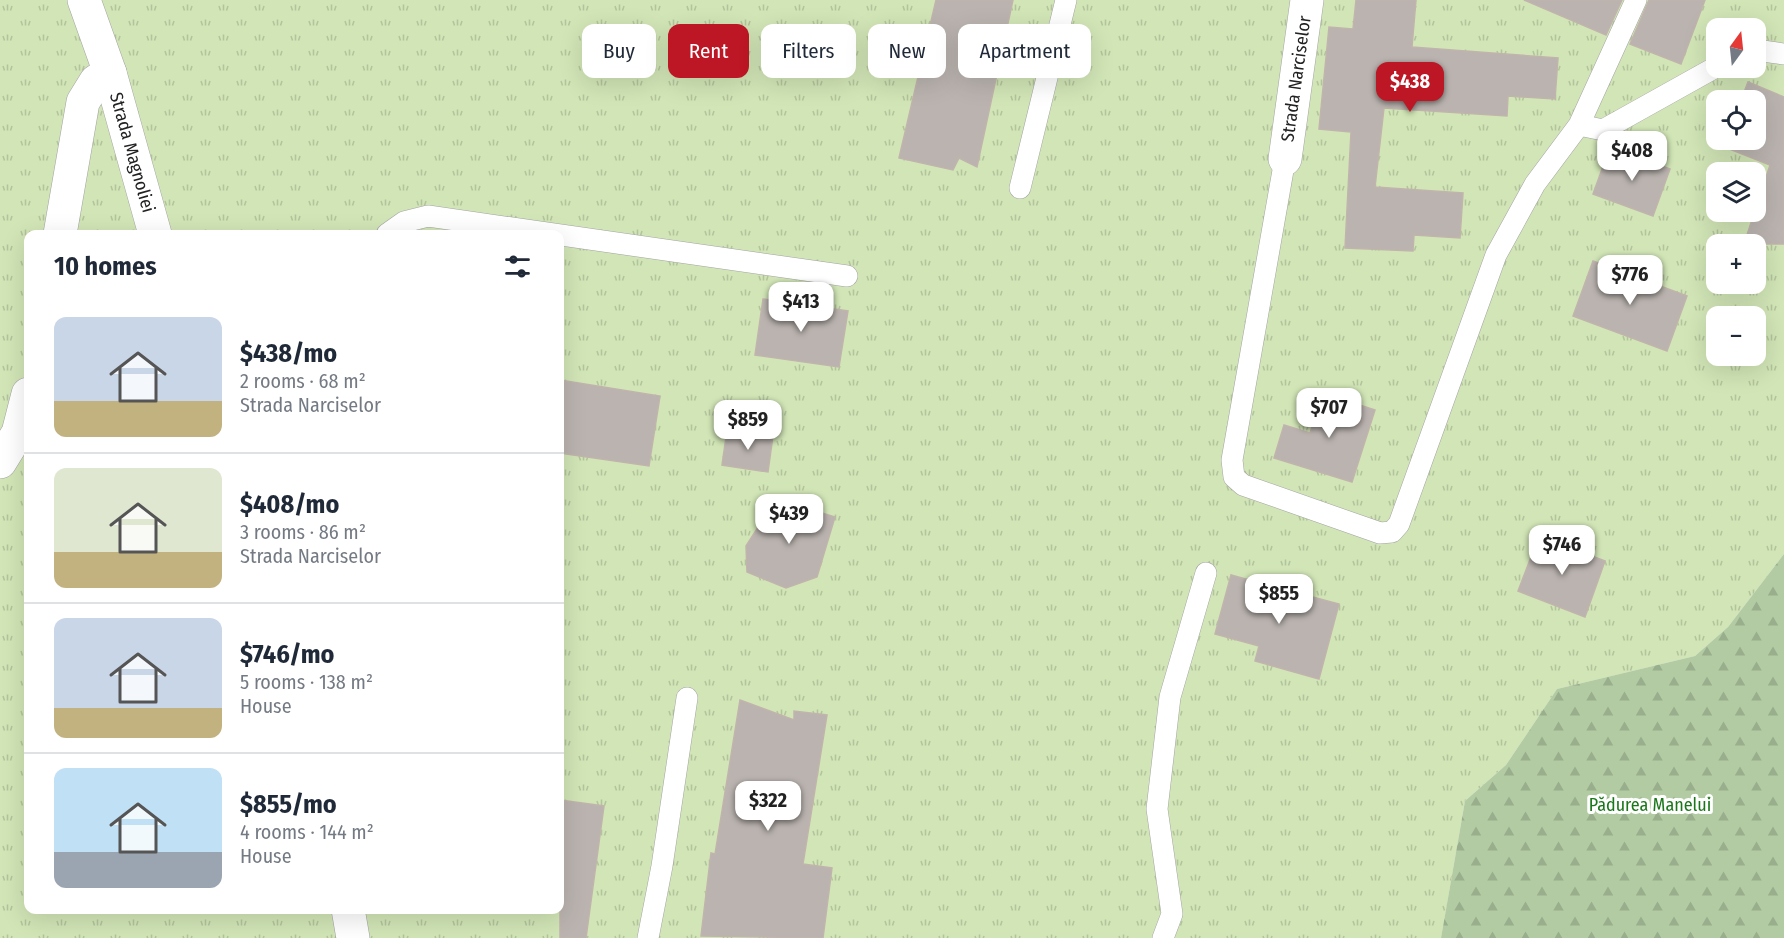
<!DOCTYPE html>
<html lang="en">
<head>
<meta charset="utf-8">
<style>
  :root { --surface:#fff; --page:#f2f2f3; --text:#1f2937; --muted:#747a83; --line:#e0e1e3; --accent:#bd1624 }
  body { margin:0; font-family:"Fira Sans Condensed",sans-serif; background:var(--page); color:var(--text); height:100vh; display:flex; flex-direction:column; font-size:22px; white-space:nowrap }
  * { box-sizing:border-box; margin:0 }
  p { font-size:20px; color:var(--muted) }
  .icon { flex:none; width:33px; height:33px; fill:none; stroke:currentColor; stroke-width:2; stroke-linecap:round; stroke-linejoin:round }
  .map { position:relative; flex:1; overflow:hidden }
  .side { position:absolute; left:24px; top:230px; width:540px; height:684px; display:flex; flex-direction:column; background:var(--surface); border-radius:12px; box-shadow:0 6px 24px #0002 }
  .side>* { flex:none }
  .hud { position:absolute; left:582px; top:24px; width:570px; height:54px; display:flex; gap:12px }
  .needle { width:39px; rotate:15deg }
  .controls { position:absolute; left:1706px; top:18px; display:grid; gap:12px }
  .controls a { display:grid; place-items:center; width:60px; height:60px; border-radius:12px; background:var(--surface); box-shadow:0 6px 24px #0002; font-size:30px }
  .price { position:absolute; translate:-50% -51px; padding:0 14px; border-radius:12px; background:#fff; color:#222; font-size:20px; line-height:39px; filter:drop-shadow(0 2px 3px #0008) }
  .price::after { content:''; position:absolute; left:50%; top:36px; width:18px; height:14px; margin-left:-9px; background:inherit; clip-path:polygon(0 0,100% 0,50% 100%) }
  .price.selected { background:var(--accent); color:#fff }
  ul { padding:0; list-style:none }
  li { display:flex; align-items:center; gap:18px; height:150px; padding:0 30px }
  li+li { border-top:2px solid var(--line) }
  li span { display:grid; place-items:center; flex:none; width:168px; height:120px; border-radius:12px; color:#555 }
  li>.icon { margin-inline-start:auto }
  span .icon { width:72px; height:72px; fill:#fffc; stroke-width:1 }
  li b { font-size:26px }
  h2 { display:flex; justify-content:space-between; align-items:center; height:72px; padding:0 30px; font-size:26px }
  .chip { padding:0 21px; border-radius:12px; background:var(--surface); box-shadow:0 6px 24px #0002; font-size:21px; line-height:54px }
  .chip.selected { background:var(--accent); color:#fff }
  .map>svg:first-child { display:block }
  .grass { fill:url(#grass-tufts); fill-rule:evenodd }
  .forest { fill:url(#forest-firs) }
  .building { fill:#bab3af; stroke:#c1b4ad; stroke-width:1.5 }
  .lines { fill:none; stroke-linecap:round; stroke-linejoin:round }
  .service-casing { stroke:#a3a3a3; stroke-width:22 }
  .minor-casing { stroke:#a3a3a3; stroke-width:34 }
  .service { stroke:#fff; stroke-width:21 }
  .minor { stroke:#fff; stroke-width:33 }
  .labels { text-anchor:middle; stroke-width:6; stroke-linejoin:round; paint-order:stroke }
  .street-label { font-size:18px; fill:#222; stroke:#fff }
  .park-label { font-size:18px; fill:#197719; stroke:#fff }
</style>
</head>
<body>
<div class="map">
<svg width="1784" height="938" viewBox="0 0 1784 938">
  <defs>
    <pattern id="grass-tufts" width="24" height="20" patternUnits="userSpaceOnUse" patternTransform="scale(1.5)"><rect width="24" height="20" fill="#d1e5b6"/><path d="M3 7l-1-3M5 7V3M7 7l1-3M15 17l-1-3M17 17v-4M19 17l1-3" fill="none" stroke="#b3c49c"/></pattern>
    <pattern id="forest-firs" width="22" height="20" patternUnits="userSpaceOnUse" patternTransform="scale(1.5)"><rect width="22" height="20" fill="#b2cba3"/><path d="M5 1l3.5 6h-7zM16 11l3.5 6h-7z" fill="#99ae8c"/></pattern>
  </defs>
  <rect width="100%" height="100%" fill="#f1eeea"/>
  <path class="grass" d="M 0,0 L 1784,0 L 1784,554 L 1728,627 L 1695,656 L 1557,689 L 1506,765 L 1465,801 L 1441,938 L 0,938 ZM 1716,28 L 1755,28 L 1755,68 L 1716,68 ZM 1716,100 L 1755,100 L 1755,140 L 1716,140 ZM 1716,172 L 1755,172 L 1755,212 L 1716,212 ZM 28,234 L 560,234 L 560,909 L 28,909 ZM 1716,244 L 1755,244 L 1755,284 L 1716,284 ZM 1716,316 L 1755,316 L 1755,356 L 1716,356 Z"/>
  <path class="forest" d="M 1784,554 L 1784,938 L 1441,938 L 1465,801 L 1506,765 L 1557,689 L 1695,656 L 1728,627 Z"/>
  <path class="building" d="M 936,0 L 1013,0 L 977,167 L 959,158 L 953,170 L 899,158 Z
    M 1356,0 L 1416,0 L 1412,47 L 1558,58 L 1555,99 L 1508,96 L 1507,116 L 1384,108 L 1375,187 L 1463,193 L 1460,238 L 1414,235 L 1413,251 L 1345,248 L 1351,132 L 1319,129 L 1329,27 L 1353,29 Z
    M 1524,0 L 1622,0 L 1606,35 Z
    M 1649,0 L 1705,0 L 1681,64 L 1630,44 Z
    M 1748,82 L 1784,97 L 1784,244 L 1744,244 L 1770,165 L 1722,146 L 1724,140 L 1755,140 L 1755,100 L 1741,100 Z
    M 1610,147 L 1670,169 L 1653,216 L 1593,194 Z
    M 1593,261 L 1687,296 L 1667,351 L 1573,316 Z
    M 763,299 L 848,311 L 839,367 L 755,355 Z
    M 560,380 L 660,396 L 649,466 L 560,453 Z
    M 1323,393 L 1375,410 L 1352,482 L 1274,458 L 1284,425 L 1310,433 Z
    M 727,430 L 773,436 L 768,472 L 722,465 Z
    M 776,499 L 835,517 L 817,577 L 786,588 L 747,572 L 746,546 Z
    M 1539,536 L 1605,561 L 1585,617 L 1518,591 Z
    M 1231,575 L 1339,604 L 1319,679 L 1255,661 L 1259,646 L 1215,634 Z
    M 740,700 L 794,720 L 794,711 L 827,715 L 803,864 L 832,868 L 823,938 L 701,936 L 711,853 L 715,854 Z
    M 560,800 L 604,806 L 586,938 L 560,938 Z"/>
  <g class="lines">
    <g class="service-casing">
      <path id="service" d="M 1755,50 L 1784,54
        M 1579,125 L 1603,130 L 1716,67
        M 1285,159 L 1232,460 L 1234,477 L 1243,485 L 1380,533 L 1392,532 L 1399,524 L 1496,255 L 1535,184 L 1579,125 L 1636,0
        M 1020,188 L 1066,0
        M 387,234 L 404,222 L 428,216 L 847,276
        M 648,938 L 662,866 L 687,698
        M 1163,938 L 1172,914 L 1157,809 L 1170,697 L 1206,573"/>
    </g>
    <g class="minor-casing">
      <g id="minor">
        <path id="s1" d="M 84,0 L 110,73 L 155,234"/>
        <path id="s2" d="M 1285,159 L 1307,0"/>
        <path d="M 60,234 L 83,102 L 96,81 L 110,73"/>
        <path d="M 0,462 L 18,433 L 28,394"/>
        <path d="M 348,909 L 353,938"/>
      </g>
    </g>
    <use href="#service" class="service"/>
    <use href="#minor" class="minor"/>
  </g>
  <g class="labels">
    <g class="street-label">
      <text dy="6" stroke="none"><textPath href="#s2" startOffset="81">Strada Narciselor</textPath></text>
      <text dy="6" stroke="none"><textPath href="#s1" startOffset="160">Strada Magnoliei</textPath></text>
    </g>
    <g class="park-label">
      <text x="1650" y="811">Pădurea Manelui</text>
    </g>
  </g>
</svg>
<div class="controls">
<a><svg class="needle" viewBox="-14 -14 28 28"><path d="M0-13l5 13h-10z" fill="#e53935"/><path d="M0 13l5-13h-10z" fill="#747a83"/></svg></a>
<a><svg class="icon" aria-label="locate" viewBox="0 0 24 24"><circle cx="12" cy="12" r="6"/><path d="M12 2v4M12 18v4M2 12h4M18 12h4"/></svg></a>
<a><svg class="icon" aria-label="layers" viewBox="0 0 24 24"><path d="M12 4l9 5-9 5-9-5zM3 14l9 5 9-5"/></svg></a>
<a>+</a>
<a>−</a>
</div>
<b class="price selected" style="left:1410px;top:113px">$438</b>
<b class="price" style="left:1632px;top:182px">$408</b>
<b class="price" style="left:1630px;top:306px">$776</b>
<b class="price" style="left:801px;top:333px">$413</b>
<b class="price" style="left:1329px;top:439px">$707</b>
<b class="price" style="left:748px;top:451px">$859</b>
<b class="price" style="left:789px;top:545px">$439</b>
<b class="price" style="left:1562px;top:576px">$746</b>
<b class="price" style="left:1279px;top:625px">$855</b>
<b class="price" style="left:768px;top:832px">$322</b>
<div class="hud">
<a class="chip">Buy</a>
<a class="chip selected">Rent</a>
<a class="chip">Filters</a>
<a class="chip">New</a>
<a class="chip">Apartment</a>
</div>
<section class="side">
<h2>10 homes<svg class="icon" aria-label="filters" viewBox="0 0 24 24"><path d="M4 7h16M4 17h16"/><circle cx="9" cy="7" r="2"/><circle cx="15" cy="17" r="2"/></svg></h2>
<ul>
<li><span style="background:linear-gradient(#c9d6e8 70%,#c2b280 0)"><svg class="icon" aria-label="home" viewBox="0 0 24 24"><path d="M3 11l9-7 9 7M6 9v11h12V9"/></svg></span><div><b>$438/mo</b><p>2 rooms · 68 m²</p><p>Strada Narciselor</p></div></li>
<li><span style="background:linear-gradient(#dfe7d0 70%,#c2b280 0)"><svg class="icon" aria-label="home" viewBox="0 0 24 24"><path d="M3 11l9-7 9 7M6 9v11h12V9"/></svg></span><div><b>$408/mo</b><p>3 rooms · 86 m²</p><p>Strada Narciselor</p></div></li>
<li><span style="background:linear-gradient(#c9d6e8 75%,#c2b280 0)"><svg class="icon" aria-label="home" viewBox="0 0 24 24"><path d="M3 11l9-7 9 7M6 9v11h12V9"/></svg></span><div><b>$746/mo</b><p>5 rooms · 138 m²</p><p>House</p></div></li>
<li><span style="background:linear-gradient(#bfe0f5 70%,#9aa5b1 0)"><svg class="icon" aria-label="home" viewBox="0 0 24 24"><path d="M3 11l9-7 9 7M6 9v11h12V9"/></svg></span><div><b>$855/mo</b><p>4 rooms · 144 m²</p><p>House</p></div></li>
</ul>
</section>
</div>
</body>
</html>
